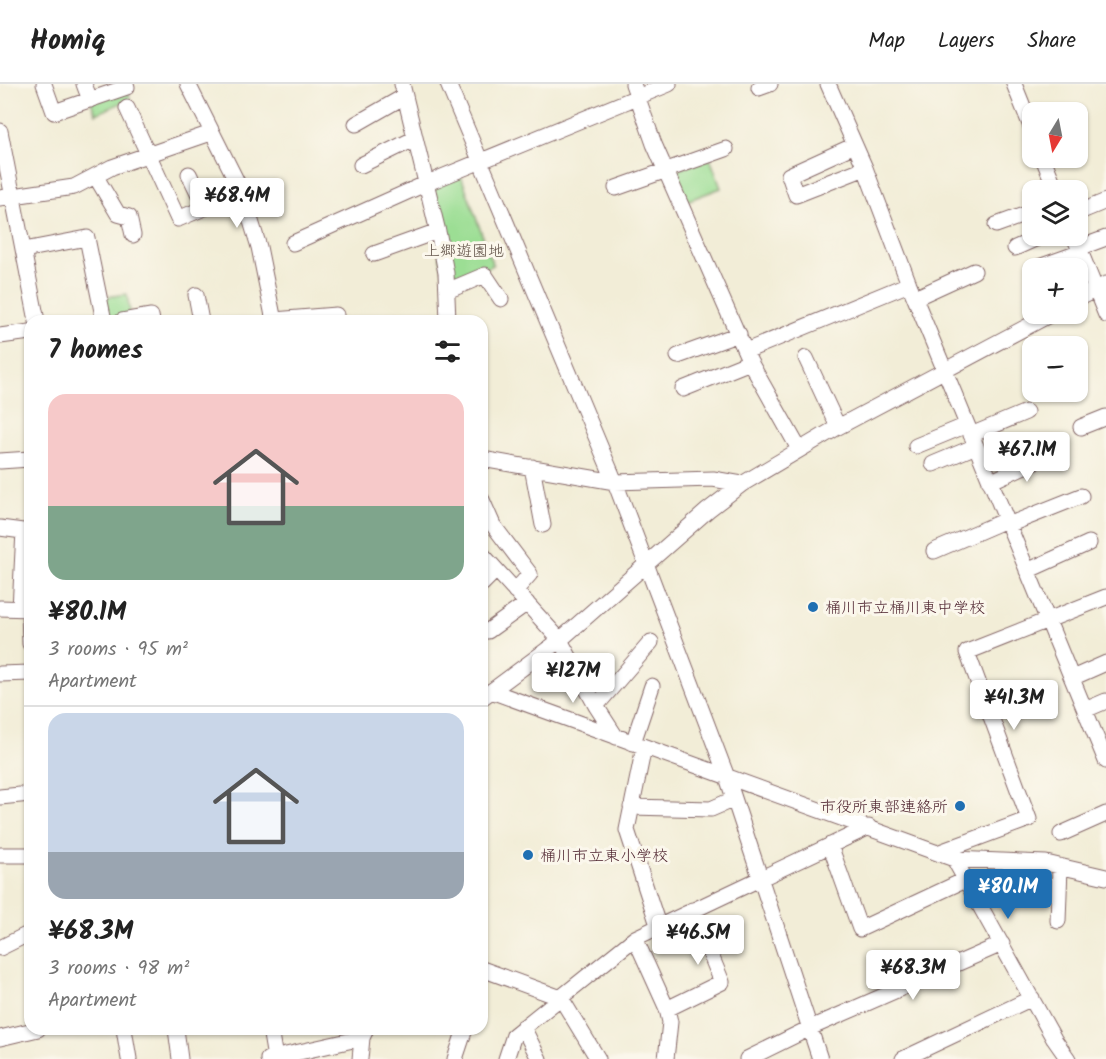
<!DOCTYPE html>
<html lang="en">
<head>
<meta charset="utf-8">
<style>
  :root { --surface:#fff; --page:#f6f6f6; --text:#222; --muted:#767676; --line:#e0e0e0; --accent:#1f6fb2 }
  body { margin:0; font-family:Kalam,"Klee One",sans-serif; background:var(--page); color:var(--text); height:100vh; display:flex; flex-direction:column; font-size:22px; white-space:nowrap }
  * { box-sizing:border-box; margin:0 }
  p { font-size:20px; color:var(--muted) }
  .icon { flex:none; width:33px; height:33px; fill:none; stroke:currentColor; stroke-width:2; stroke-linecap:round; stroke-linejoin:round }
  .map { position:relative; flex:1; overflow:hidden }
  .drawer { position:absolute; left:24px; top:231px; width:464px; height:720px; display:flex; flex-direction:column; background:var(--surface); border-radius:18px; box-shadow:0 2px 4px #0004 }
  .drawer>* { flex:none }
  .needle { width:39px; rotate:190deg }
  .tools { position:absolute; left:1022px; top:18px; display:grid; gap:12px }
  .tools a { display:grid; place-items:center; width:66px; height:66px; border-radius:12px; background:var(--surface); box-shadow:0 2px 4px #0004; font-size:30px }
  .price { position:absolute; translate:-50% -51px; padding:0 14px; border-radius:6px; background:#fff; color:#222; font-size:20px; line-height:39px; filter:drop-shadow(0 2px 3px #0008) }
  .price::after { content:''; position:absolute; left:50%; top:36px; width:18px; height:14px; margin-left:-9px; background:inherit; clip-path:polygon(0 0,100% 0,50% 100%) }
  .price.selected { background:var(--accent); color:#fff }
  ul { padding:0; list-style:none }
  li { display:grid; align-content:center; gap:12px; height:318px; padding:0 24px }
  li+li { border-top:2px solid var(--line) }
  li span { display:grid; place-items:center; height:186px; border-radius:18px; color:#555 }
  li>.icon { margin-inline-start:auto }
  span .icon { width:108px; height:108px; fill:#fffc; stroke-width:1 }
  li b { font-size:26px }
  h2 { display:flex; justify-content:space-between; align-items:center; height:72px; padding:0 24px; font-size:26px }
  header { display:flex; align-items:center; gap:36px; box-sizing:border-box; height:84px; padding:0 30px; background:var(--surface); border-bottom:2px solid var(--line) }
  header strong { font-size:28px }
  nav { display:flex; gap:33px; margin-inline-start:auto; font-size:21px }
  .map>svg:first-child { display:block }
  .green { fill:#9cde94; stroke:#737e60; stroke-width:1.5 }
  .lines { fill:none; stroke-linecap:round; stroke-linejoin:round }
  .minor-casing { stroke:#856767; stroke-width:17 }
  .minor { stroke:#fff; stroke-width:15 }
  .poi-dot { fill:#1f6fb2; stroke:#fbf7ec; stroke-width:2 }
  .labels { text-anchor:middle; stroke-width:6; stroke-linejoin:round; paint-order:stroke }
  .park-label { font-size:16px; fill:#5e4f45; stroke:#fbf7ec }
  .poi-label { font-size:16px; fill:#4a1f2b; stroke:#fbf7ec; text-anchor:start }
</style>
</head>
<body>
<header>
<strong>Homiq</strong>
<nav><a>Map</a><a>Layers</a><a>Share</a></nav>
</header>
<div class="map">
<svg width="1106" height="975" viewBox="0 0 1106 975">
  <rect width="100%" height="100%" fill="#fbf7ec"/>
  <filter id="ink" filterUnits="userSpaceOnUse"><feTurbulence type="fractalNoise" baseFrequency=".0167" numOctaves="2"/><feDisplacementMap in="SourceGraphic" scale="12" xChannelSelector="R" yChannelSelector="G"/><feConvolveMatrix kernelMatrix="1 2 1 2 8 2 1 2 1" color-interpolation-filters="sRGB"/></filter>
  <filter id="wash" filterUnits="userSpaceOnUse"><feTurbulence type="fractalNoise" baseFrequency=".008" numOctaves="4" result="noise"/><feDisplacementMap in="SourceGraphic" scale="24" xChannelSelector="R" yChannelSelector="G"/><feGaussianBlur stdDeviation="1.35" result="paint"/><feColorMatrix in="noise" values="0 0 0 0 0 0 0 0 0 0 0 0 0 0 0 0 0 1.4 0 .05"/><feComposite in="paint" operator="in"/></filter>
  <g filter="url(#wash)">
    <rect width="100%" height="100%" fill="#f2edd7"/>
    <path class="green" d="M 127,3 L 130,15 L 96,30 L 90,16 Z
      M 710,74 L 721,104 L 684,118 L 672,88 Z
      M 459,86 L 493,181 L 447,207 L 425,100 Z
      M 127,210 L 131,236 L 103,237 L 99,214 Z"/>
  </g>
  <g filter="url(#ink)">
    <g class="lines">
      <g class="minor-casing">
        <path id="minor" d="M 44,0 L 54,28 L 127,3 L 126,0
          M 84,0 L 90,16
          M 188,0 L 242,108 L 259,163 L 274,237
          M 402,0 L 439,152 L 446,189 L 448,237
          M 448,0 L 615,398 L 727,693 L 820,975
          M 633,0 L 654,60 L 750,278 L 799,365
          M 828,0 L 865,84 L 909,200 L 1106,677
          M 1014,0 L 1032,45
          M 759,4 L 770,0
          M 127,24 L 178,135 L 242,108
          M 356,40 L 405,12
          M 0,47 L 37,237
          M 855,61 L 789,91 L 796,111 L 865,84
          M 1043,74 L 1056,106
          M 361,81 L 414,55
          M 189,90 L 205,123
          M 96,93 L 118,130 L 129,133 L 133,151
          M 616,104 L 726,65
          M 0,114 L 74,103 L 112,83 L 211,49
          M 1077,129 L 1106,117
          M 996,141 L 1032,128
          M 1074,152 L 1106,231
          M 293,159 L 425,100 L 669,0
          M 1015,164 L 1042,152
          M 1079,164 L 1106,154
          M 24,166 L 87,154 L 104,237
          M 374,170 L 438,147
          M 1036,184 L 1081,168
          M 447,207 L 485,191 L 501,215
          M 196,211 L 201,237
          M 915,214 L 974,187
          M 1077,215 L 1106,200
          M 274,236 L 336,231
          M 122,237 L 151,232 L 152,237
          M 0,252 L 30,248
          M 746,267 L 909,200
          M 678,272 L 739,250
          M 806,274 L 838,343
          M 683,305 L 750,278
          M 1081,343 L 1106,333
          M 971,351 L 1026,328
          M 916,362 L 967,341
          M 482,375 L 615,398 L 713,395 L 742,400
          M 0,377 L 30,375
          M 933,380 L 976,362
          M 532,383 L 543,441
          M 990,398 L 1050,370
          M 482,416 L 493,441 L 530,490 L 515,507
          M 1008,441 L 1081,412
          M 0,444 L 30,448
          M 934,467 L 1006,436
          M 482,470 L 560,556 L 596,622 L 616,653
          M 1027,487 L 1089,459
          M 482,500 L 496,486
          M 0,524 L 30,525
          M 20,525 L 24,447
          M 29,525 L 30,560
          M 488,547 L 527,519
          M 0,590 L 30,589
          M 1072,594 L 1106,579
          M 491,607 L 954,775 L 1046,779 L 1106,793
          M 482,614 L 560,556 L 708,426 L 742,400 L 838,343 L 1051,230
          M 596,622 L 651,558
          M 1085,626 L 1106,617
          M 633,659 L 652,602
          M 644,663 L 627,746 L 658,841
          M 0,713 L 30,710
          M 631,723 L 711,725 L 734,715
          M 1061,750 L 1106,730
          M 830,761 L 860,845 L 967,795
          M 940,768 L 1029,735 L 967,568 L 1106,513
          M 0,771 L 30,771
          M 954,775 L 1054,955 L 1068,975
          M 1058,837 L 1060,783
          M 635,854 L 667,925 L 670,938 L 666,975
          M 0,864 L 30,849
          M 482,885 L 561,914 L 598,975
          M 667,925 L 722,898 L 692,826
          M 523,943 L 539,975
          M 124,945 L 129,975
          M 176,945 L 180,975
          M 270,945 L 275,974
          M 0,954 L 38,945
          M 268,975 L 362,954 L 366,945
          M 360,975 L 362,954
          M 455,975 L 465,945
          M 506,975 L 514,951 L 635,854 L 869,743
          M 747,975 L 810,944 L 1002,860
          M 903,975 L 1032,914"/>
      </g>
      <use href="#minor" class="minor"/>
    </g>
  </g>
  <g class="poi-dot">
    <circle cx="813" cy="523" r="6"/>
    <circle cx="960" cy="722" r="6"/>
    <circle cx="528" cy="771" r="6"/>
  </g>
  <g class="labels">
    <g class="park-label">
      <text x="464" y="172">上郷遊園地</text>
    </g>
    <g class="poi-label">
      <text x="825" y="529">桶川市立桶川東中学校</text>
      <text x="948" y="728" text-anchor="end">市役所東部連絡所</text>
      <text x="540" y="777">桶川市立東小学校</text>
    </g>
  </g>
</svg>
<div class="tools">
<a><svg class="needle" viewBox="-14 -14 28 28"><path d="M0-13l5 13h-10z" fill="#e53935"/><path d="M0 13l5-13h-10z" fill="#767676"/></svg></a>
<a><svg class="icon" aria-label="layers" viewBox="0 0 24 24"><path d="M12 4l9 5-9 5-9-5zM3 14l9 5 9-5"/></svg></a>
<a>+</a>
<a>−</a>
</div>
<b class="price" style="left:237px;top:145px">¥68.4M</b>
<b class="price" style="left:1027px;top:399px">¥67.1M</b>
<b class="price" style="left:573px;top:620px">¥127M</b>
<b class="price" style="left:1014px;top:647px">¥41.3M</b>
<b class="price selected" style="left:1008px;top:836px">¥80.1M</b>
<b class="price" style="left:698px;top:882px">¥46.5M</b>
<b class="price" style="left:913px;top:917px">¥68.3M</b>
<section class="drawer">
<h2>7 homes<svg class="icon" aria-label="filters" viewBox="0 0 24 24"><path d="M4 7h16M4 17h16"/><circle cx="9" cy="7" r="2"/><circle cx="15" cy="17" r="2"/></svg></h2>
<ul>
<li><span style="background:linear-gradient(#f6c9c9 60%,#7fa58c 0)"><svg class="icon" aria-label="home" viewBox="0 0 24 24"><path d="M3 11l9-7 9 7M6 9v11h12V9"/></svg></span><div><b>¥80.1M</b><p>3 rooms · 95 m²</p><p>Apartment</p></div></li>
<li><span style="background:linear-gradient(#c9d6e8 75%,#9aa5b1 0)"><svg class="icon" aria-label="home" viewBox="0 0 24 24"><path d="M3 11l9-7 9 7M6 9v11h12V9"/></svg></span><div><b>¥68.3M</b><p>3 rooms · 98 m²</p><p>Apartment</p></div></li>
</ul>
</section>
</div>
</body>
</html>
